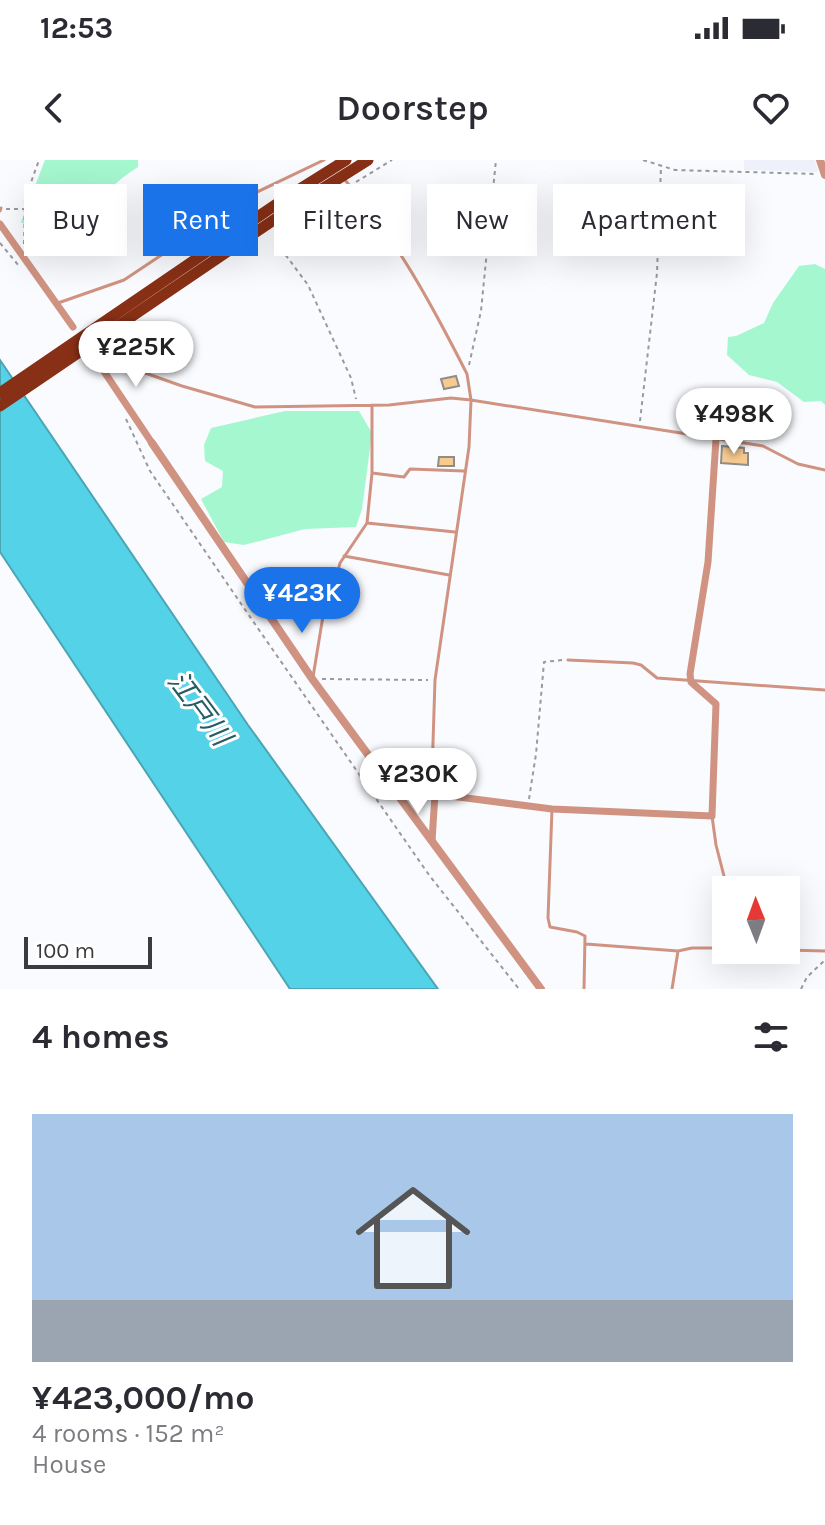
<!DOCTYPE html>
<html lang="en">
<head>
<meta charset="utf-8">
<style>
  :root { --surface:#fff; --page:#f2f2f3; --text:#2b2b33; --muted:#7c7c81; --line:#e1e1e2; --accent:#1a73e8 }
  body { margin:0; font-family:Karla,"Noto Sans JP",sans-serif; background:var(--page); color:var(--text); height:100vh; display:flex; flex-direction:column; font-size:30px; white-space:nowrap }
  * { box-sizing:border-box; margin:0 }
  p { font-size:26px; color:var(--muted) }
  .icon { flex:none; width:44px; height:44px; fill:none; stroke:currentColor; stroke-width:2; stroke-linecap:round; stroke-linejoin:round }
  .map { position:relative; height:829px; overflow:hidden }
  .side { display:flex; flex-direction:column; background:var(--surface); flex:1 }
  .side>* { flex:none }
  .hud { position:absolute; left:24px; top:24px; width:778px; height:72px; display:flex; gap:16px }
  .needle { width:52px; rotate:359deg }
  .tools { position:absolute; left:712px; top:716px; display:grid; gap:16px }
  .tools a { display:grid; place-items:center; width:88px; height:88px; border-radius:0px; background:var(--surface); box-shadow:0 8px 32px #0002; font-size:40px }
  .scale { position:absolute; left:24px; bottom:20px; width:128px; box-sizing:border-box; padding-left:8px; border:4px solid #3b3b3d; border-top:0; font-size:22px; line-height:28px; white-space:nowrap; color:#3b3b3d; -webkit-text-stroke:6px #fff; paint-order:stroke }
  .price { position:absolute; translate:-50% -68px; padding:0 18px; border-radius:28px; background:#fff; color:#222; font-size:26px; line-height:52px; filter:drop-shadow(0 2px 4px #0008) }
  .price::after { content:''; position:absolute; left:50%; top:48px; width:24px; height:18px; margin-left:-12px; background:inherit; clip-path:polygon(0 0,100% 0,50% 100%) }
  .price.active { background:var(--accent); color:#fff }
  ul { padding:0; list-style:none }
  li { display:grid; align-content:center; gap:16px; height:424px; padding:0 32px }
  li+li { border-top:2px solid var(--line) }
  li span { display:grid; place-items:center; height:248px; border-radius:0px; color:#555 }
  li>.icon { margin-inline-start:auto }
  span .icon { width:144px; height:144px; fill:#fffc; stroke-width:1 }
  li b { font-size:34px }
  h2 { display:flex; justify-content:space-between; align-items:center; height:96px; padding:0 32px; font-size:34px }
  .tag { padding:0 28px; border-radius:0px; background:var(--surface); box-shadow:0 8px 32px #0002; font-size:28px; line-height:72px }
  .tag.active { background:var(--accent); color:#fff }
  .status { display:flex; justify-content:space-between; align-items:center; height:56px; padding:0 40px; background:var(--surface); direction:ltr }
  .status svg { height:22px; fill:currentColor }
  header { display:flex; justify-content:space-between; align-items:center; height:104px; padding:0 32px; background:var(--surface); font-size:36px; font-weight:600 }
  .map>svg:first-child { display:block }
  .built { fill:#eef0fa }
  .green { fill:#a5f7d0 }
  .water { fill:#54d2e7; stroke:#4ca5b4; stroke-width:2 }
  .building { fill:#f7ca90; stroke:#908c88; stroke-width:2 }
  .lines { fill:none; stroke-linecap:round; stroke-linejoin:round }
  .path { stroke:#9a9a9d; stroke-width:2; stroke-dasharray:4 4; stroke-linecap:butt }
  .service { stroke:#d09382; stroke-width:3 }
  .minor { stroke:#d09382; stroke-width:7 }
  .tertiary { stroke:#d09382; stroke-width:8 }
  .trunk { stroke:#883016; stroke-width:11 }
  .labels { text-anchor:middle; stroke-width:6; stroke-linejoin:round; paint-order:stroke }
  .water-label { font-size:28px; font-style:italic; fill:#275c65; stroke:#fff }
</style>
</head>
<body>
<div class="status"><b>12:53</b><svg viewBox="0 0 49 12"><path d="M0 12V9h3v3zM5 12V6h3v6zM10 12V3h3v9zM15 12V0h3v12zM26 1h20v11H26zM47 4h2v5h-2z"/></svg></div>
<header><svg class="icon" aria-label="back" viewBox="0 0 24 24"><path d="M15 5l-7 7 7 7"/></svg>Doorstep<svg class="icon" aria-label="heart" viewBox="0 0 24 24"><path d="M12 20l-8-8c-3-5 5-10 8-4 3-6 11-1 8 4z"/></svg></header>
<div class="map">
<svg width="825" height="829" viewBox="0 0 825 829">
  <rect width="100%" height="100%" fill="#fafbfe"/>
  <path class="built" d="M 744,0 L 815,0 L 818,10 L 817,12 L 744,10 Z"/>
  <path class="green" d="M 45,0 L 138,0 L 138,7 C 104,29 102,38 94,76 L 73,82 L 31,69 L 21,62 Z
    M 815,104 L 825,109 L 825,245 L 821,241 L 804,242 L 777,222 L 749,215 L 727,195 L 728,177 L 736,176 L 764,163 L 773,143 L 799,106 Z
    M 285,251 L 359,251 L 372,273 L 362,349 L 356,367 L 305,369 L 244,385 L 224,382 L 201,339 L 222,327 L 223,311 L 205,301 L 204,285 L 211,268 Z"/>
  <path class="water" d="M 0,200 L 248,565 L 438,829 L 290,829 L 0,392 Z"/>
  <path class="building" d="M 456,216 L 459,226 L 444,229 L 441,219 Z
    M 722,286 L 744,288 L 744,293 L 748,293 L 748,305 L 721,303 Z
    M 439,297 L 454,297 L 454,306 L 438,306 Z"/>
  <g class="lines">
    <path class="path" d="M 643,0 L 675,10 L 816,14
      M 356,22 L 392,0
      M 6,49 L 24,49
      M 276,82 L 308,125 L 351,218 L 356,239
      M 0,83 L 19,106
      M 24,84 L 25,39 L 39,0
      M 469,205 L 481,151 L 496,0
      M 126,259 L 150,311 L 257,467 L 429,715 L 519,829
      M 640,261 L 657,113 L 661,7
      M 322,519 L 428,520
      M 529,639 L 536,594 L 544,502 L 563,500
      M 801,829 L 807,817 L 825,800"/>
    <path class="service" d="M 345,20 C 396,78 432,145 467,214 L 471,240 L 469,287 L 435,520 L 432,614 L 435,634
      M 0,51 L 1,48
      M 58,143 L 124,120 L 253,34 L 324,0
      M 99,202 L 114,202 L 182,226 L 255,247 L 389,245 L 451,238 L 471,240 L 763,286 L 798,304 L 825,310
      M 372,313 L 404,317 L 410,309 L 464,311
      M 367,363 L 455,372
      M 344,396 L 449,415
      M 262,439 L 325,448
      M 568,500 L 633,503 L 641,505 L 657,518 L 825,530
      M 313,517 L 323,456 L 332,434 L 340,403 L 367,363 L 372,313 L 372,245
      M 552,649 L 548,758 L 550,767 L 577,772 L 585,776 L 584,829
      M 712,656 L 716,685 L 724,716 L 726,757
      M 586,784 L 678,791 L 692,788 L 726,788
      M 786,790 L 825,791
      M 672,829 L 678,791"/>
    <path class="minor" d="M 0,64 L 73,167
      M 93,195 L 152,283
      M 432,681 L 435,634 L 552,649 L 712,656 L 716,544 L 691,522 L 690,514 L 708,402 L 716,279"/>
    <path class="tertiary" d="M 820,0 L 825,15
      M 152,283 L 313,520 L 541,829"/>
    <path class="trunk" d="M 0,233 L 284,39 L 346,0
      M 0,246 L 290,49 L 368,0"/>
  </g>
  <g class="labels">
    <g class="water-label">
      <text transform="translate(200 548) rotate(53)" y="10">江戸川</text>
    </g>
  </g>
</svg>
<div class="tools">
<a><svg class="needle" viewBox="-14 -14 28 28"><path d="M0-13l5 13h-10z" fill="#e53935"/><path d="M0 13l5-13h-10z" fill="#7c7c81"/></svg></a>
</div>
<div class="scale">100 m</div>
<b class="price" style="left:136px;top:229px">¥225K</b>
<b class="price" style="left:734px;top:296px">¥498K</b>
<b class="price active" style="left:302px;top:475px">¥423K</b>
<b class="price" style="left:418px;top:656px">¥230K</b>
<div class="hud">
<a class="tag">Buy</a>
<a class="tag active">Rent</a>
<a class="tag">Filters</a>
<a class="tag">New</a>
<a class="tag">Apartment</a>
</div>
</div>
<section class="side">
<h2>4 homes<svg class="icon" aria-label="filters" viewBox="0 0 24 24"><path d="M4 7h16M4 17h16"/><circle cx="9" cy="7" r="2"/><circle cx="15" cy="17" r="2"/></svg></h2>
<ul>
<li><span style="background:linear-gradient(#a9c7e8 75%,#9aa5b1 0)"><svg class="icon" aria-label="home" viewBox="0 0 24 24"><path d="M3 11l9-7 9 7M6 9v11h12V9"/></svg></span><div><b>¥423,000/mo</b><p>4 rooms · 152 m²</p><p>House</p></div></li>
</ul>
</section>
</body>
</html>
